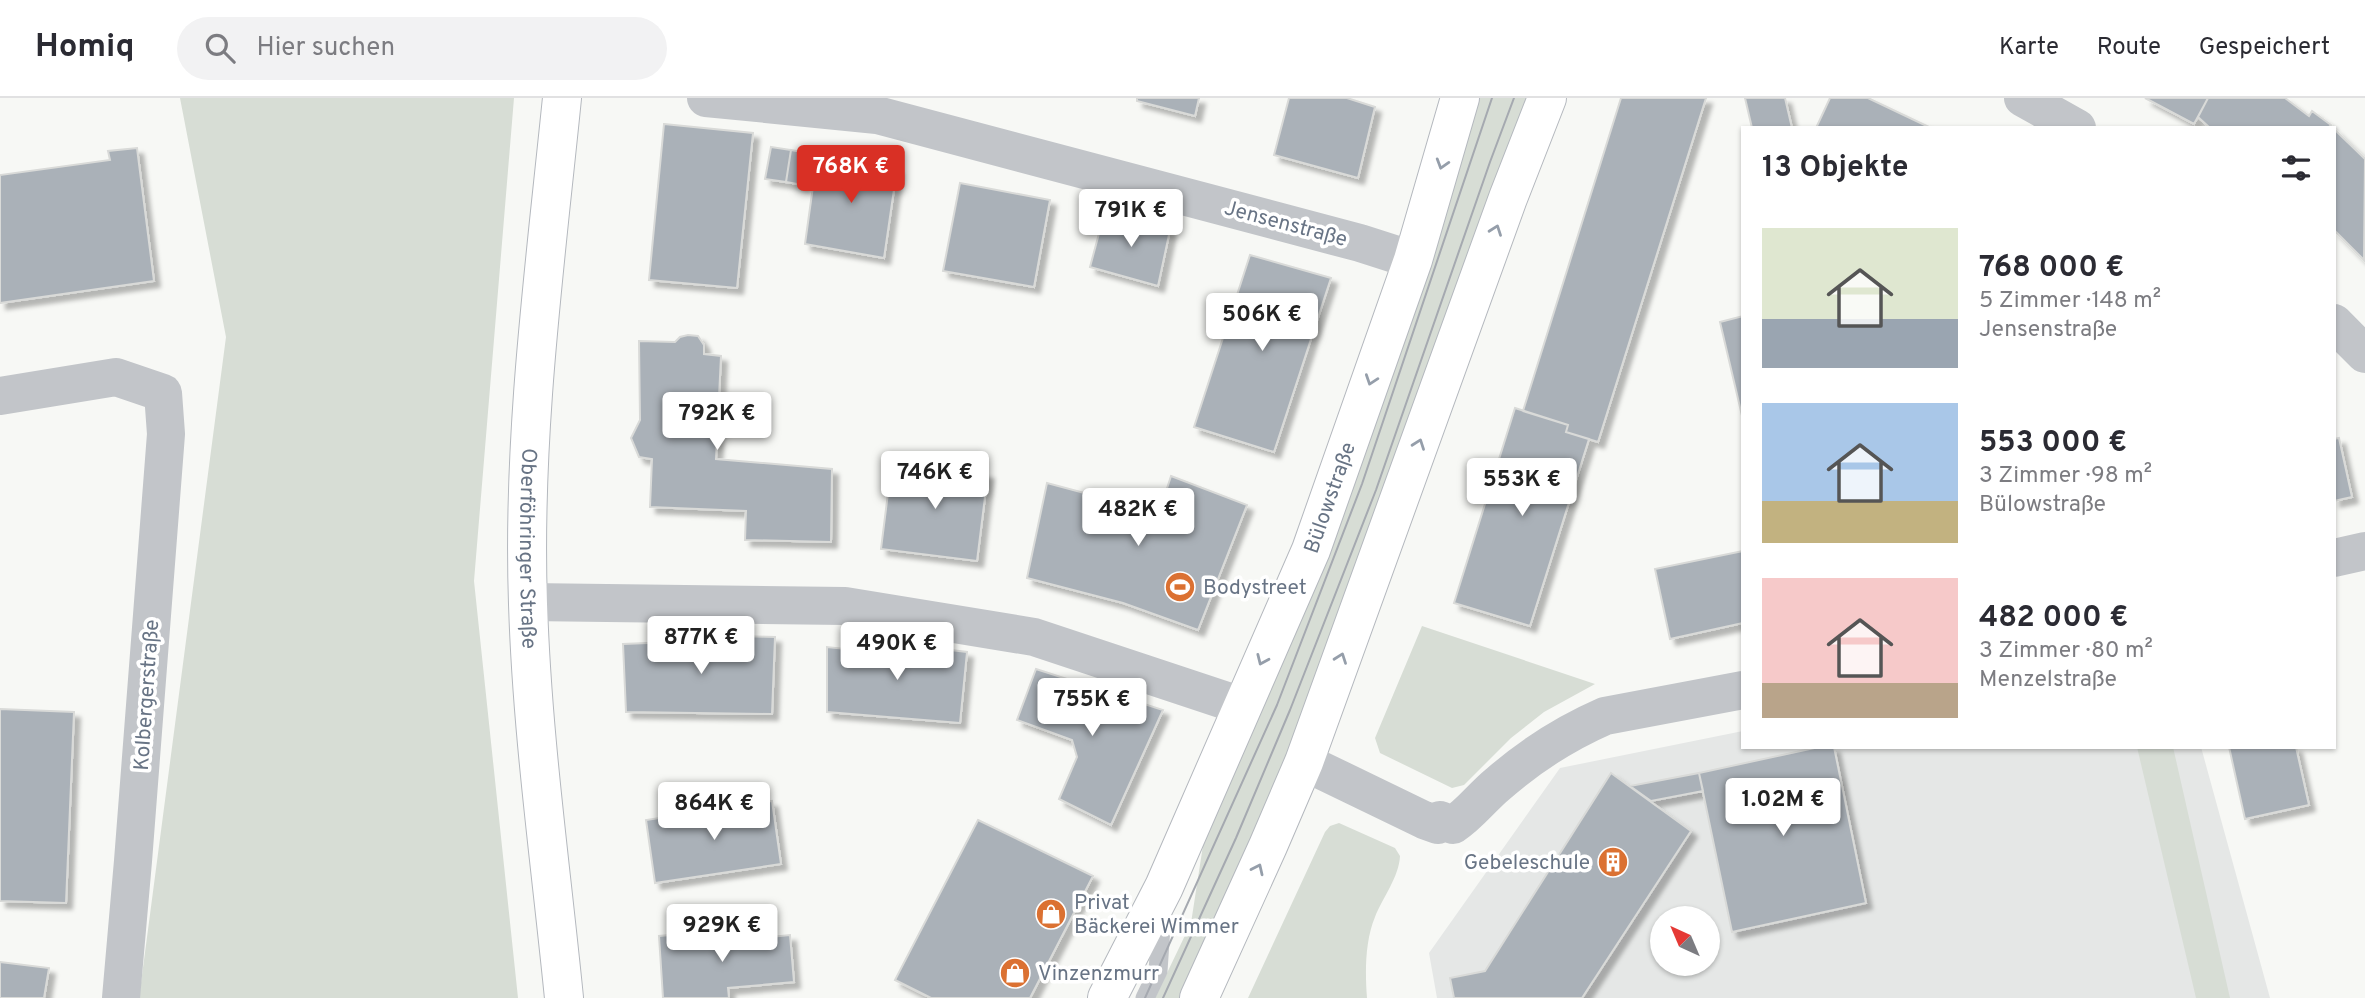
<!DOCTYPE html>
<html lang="de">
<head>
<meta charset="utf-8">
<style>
  :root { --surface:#fff; --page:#f2f2f3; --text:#2b2b33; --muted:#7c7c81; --line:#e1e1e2; --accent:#d93025 }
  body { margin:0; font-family:Overpass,sans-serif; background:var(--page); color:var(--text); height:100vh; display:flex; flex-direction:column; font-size:26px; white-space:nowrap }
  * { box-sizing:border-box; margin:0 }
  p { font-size:23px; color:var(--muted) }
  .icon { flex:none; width:38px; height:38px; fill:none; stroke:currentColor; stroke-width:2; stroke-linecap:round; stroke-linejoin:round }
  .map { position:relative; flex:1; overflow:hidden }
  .sheet { position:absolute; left:1741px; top:28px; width:595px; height:623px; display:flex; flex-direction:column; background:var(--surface); border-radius:0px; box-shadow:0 2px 5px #0004 }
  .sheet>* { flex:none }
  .needle { width:46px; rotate:316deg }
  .tools { position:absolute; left:1650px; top:808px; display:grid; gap:14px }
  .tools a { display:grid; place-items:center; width:70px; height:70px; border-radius:50%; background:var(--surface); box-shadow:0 2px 5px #0004; font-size:35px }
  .price { position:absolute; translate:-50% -60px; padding:0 16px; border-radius:7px; background:#fff; color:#222; font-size:23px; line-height:46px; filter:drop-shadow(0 2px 4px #0008) }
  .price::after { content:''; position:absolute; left:50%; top:42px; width:21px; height:16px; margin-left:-10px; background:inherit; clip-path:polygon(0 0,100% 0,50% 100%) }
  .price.current { background:var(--accent); color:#fff }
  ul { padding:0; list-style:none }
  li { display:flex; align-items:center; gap:21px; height:175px; padding:0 21px }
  li span { display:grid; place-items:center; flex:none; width:196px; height:140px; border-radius:0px; color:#555 }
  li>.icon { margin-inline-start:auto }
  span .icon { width:84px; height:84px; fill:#fffc; stroke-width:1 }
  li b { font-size:30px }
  h2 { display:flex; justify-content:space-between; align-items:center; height:84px; padding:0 21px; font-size:30px }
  header { display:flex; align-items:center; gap:42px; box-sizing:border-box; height:98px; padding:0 35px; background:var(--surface); border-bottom:2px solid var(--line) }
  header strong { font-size:33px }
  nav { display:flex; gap:38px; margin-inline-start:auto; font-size:24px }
  .search { width:490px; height:63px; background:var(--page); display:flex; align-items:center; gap:18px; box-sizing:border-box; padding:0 24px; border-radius:38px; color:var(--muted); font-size:26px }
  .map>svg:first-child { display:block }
  .built { fill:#e5e7e6; fill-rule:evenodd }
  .green { fill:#d7ddd5 }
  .building { fill:#aab1b8; stroke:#d9dad8; stroke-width:2; filter:url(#shadow) }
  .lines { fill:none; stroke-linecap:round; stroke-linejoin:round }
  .secondary-casing { stroke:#b4b8be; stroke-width:40 }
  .service { stroke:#c2c5c9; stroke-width:19 }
  .minor { stroke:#c2c5c9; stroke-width:38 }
  .secondary { stroke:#fff; stroke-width:38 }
  .tram { stroke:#a5a9b0; stroke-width:2 }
  .oneway { stroke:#959eaa }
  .labels { text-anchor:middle; stroke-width:7; stroke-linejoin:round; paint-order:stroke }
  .street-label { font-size:21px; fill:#687485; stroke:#fff }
  .poi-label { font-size:21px; fill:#687485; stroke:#fff; text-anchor:start }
</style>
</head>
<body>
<header>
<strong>Homiq</strong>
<div class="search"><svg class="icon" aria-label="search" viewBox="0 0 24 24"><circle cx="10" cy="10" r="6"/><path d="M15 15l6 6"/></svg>Hier suchen</div>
<nav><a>Karte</a><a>Route</a><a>Gespeichert</a></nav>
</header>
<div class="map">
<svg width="2365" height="900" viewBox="0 0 2365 900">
  <defs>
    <filter id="shadow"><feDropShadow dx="6" dy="6" stdDeviation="2" flood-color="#0004"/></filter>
  </defs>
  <rect width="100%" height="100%" fill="#f7f8f5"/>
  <path class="built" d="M 1743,633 L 1743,649 L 2201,649 L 2270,900 L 1437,900 L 1429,855 L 1560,670 ZM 1662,821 L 1708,821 L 1708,866 L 1662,866 Z"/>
  <path class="green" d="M 180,0 L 514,0 L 474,483 L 518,900 L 139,900 L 226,239 Z
    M 1478,0 L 1529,0 L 1308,608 L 1244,761 L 1180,900 L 1155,900 L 1191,825 L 1204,741 Z
    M 1422,528 L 1595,586 L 1544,614 L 1511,640 L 1464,687 L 1452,690 L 1380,655 L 1375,640 Z
    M 2137,649 L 2173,649 L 2230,900 L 2196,900 Z
    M 1339,725 L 1395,750 L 1400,758 C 1399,779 1383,799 1375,819 C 1365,843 1365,874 1367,900 L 1248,900 L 1325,734 L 1330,728 Z"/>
  <path class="building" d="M 1137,0 L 1199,0 L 1195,18 L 1137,3 Z
    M 1289,0 L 1347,0 L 1375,9 L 1358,80 L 1274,57 Z
    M 1621,0 L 1706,0 L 1598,344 L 1566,334 L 1568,327 L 1523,313 Z
    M 1745,0 L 1785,0 L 1792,30 L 1752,30 Z
    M 1830,0 L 1868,0 L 1931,30 L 1816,30 Z
    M 2145,0 L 2208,0 L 2194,26 Z
    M 2208,0 L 2285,0 L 2309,18 L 2312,13 L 2331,27 L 2328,30 L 2210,30 L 2198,19 Z
    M 664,26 L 753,35 L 737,190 L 649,182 Z
    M 2334,31 L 2365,61 L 2364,162 L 2334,132 Z
    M 771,49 L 791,52 L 786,84 L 765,81 Z
    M 137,50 L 154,183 L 0,205 L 0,77 L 110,62 L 108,53 Z
    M 791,52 L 808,55 L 803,87 L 786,84 Z
    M 818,52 L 897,71 L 884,160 L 805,146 Z
    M 960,85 L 1050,102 L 1034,189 L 943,173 Z
    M 1105,113 L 1170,132 L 1158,188 L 1090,169 Z
    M 1250,157 L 1331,180 L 1274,354 L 1194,329 Z
    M 1743,218 L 1743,322 L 1720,224 Z
    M 688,237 L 698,238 L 704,247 L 704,256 L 721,258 L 716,361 L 832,371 L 831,444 L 745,442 L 746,413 L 650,409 L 652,361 L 639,359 L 631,340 L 640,322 L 639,243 L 675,244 L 680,239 Z
    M 1515,310 L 1568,327 L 1566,334 L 1589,341 L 1530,528 L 1454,505 Z
    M 2339,340 L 2352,399 L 2334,403 L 2334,341 Z
    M 892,363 L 988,375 L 977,463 L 881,451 Z
    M 1171,378 L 1247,407 L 1198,532 L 1123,505 L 1027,480 L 1047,385 L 1159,415 Z
    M 1743,453 L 1743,525 L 1670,541 L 1655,471 Z
    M 697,537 L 775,539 L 772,616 L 626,614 L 623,546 L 696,543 Z
    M 875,543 L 967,554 L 960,625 L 827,614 L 827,549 L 874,554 Z
    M 1036,571 L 1163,612 L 1111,727 L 1059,701 L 1077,659 L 1072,642 L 1017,622 Z
    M 0,611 L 74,614 L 66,805 L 0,803 Z
    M 1819,649 L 1834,649 L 1866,805 L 1732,834 L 1699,675 Z
    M 2229,649 L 2296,649 L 2309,707 L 2245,721 Z
    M 1611,675 L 1691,733 L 1582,900 L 1454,900 L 1450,880 L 1485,873 Z
    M 1699,675 L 1703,693 L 1651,703 L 1630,688 Z
    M 772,703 L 781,766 L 655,785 L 646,722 Z
    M 978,722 L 1093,778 L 1030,900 L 931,900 L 895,882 Z
    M 727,832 L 728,843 L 790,837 L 794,884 L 728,890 L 729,900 L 663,900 L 659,838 Z
    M 0,864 L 49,870 L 44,900 L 0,900 Z"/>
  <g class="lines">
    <g class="secondary-casing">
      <g id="secondary">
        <path id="s1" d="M 562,0 C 545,168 522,337 528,506 C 532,637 551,769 564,900"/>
        <path id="s2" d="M 1107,900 L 1164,789 L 1311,452 L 1413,162 L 1460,0"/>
        <path d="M 1199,900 L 1268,748 L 1304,664 L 1508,100 L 1547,0"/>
      </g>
    </g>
    <path class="service" d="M 1145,900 L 1158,873 L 1162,814"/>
    <path class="minor" d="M 706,0 L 877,17 L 1360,145 L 1413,162
      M 2023,0 L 2077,30
      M 2334,225 L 2365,256
      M 0,298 L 116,279 L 163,295 L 166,336 L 133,763 L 121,900
      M 2334,460 L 2365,453
      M 528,504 L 845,508 L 1034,539 L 1242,608
      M 1304,664 L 1424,722 L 1438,727 L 1440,722 L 1453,727 C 1470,716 1482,699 1498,686 C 1530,658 1566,635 1605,618 L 1743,592"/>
    <use href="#secondary" class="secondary"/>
    <path class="tram" d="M 1145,900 L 1277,607 L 1362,386 L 1492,0
      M 1163,900 L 1236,740 L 1290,612 L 1376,392 L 1490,64 L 1514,0"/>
  </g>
  <defs><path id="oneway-chevron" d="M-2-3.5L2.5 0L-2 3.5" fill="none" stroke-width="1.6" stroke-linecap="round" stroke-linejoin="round" transform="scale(1.75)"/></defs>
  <g class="oneway">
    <use href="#oneway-chevron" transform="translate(1442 66) rotate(107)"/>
    <use href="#oneway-chevron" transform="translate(1496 132) rotate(-70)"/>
    <use href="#oneway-chevron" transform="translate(1371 282) rotate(109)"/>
    <use href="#oneway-chevron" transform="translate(1419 346) rotate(-70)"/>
    <use href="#oneway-chevron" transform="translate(1341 560) rotate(-70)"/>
    <use href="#oneway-chevron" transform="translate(1262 562) rotate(114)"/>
    <use href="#oneway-chevron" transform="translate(1258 771) rotate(-65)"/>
  </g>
  <defs>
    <g id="stadium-disc" transform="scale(1.575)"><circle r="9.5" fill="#db7132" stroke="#fff"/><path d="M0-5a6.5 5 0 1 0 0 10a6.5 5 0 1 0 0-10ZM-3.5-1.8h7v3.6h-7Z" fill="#fff"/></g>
    <g id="building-disc" transform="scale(1.575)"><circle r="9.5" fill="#db7132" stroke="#fff"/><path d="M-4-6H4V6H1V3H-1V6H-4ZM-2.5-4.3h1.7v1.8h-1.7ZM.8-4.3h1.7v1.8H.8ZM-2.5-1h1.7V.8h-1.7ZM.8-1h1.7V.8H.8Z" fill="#fff"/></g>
    <g id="shop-disc" transform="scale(1.575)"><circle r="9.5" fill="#db7132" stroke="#fff"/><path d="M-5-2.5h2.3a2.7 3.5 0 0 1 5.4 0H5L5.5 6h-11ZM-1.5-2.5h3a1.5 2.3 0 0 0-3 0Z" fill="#fff"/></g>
  </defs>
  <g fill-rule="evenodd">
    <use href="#stadium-disc" x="1180" y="489"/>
    <use href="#building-disc" x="1613" y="764"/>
    <use href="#shop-disc" x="1051" y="816"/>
    <use href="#shop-disc" x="1015" y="875"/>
  </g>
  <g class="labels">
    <g class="street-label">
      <text transform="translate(1286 125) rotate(15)" y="7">Jensenstraße</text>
      <text dy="7" stroke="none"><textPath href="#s2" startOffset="548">Bülowstraße</textPath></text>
      <text dy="7" stroke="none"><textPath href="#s1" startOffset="452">Oberföhringer Straße</textPath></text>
      <text transform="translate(146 597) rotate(-86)" y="7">Kolbergerstraße</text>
    </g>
    <g class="poi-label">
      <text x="1203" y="496">Bodystreet</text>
      <text x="1590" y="771" text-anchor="end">Gebeleschule</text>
      <text x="1074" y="811">Privat<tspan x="1074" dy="24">Bäckerei Wimmer</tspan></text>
      <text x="1038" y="882">Vinzenzmurr</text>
    </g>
  </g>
</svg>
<div class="tools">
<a><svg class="needle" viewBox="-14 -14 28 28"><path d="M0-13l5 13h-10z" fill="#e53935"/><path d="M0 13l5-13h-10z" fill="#7c7c81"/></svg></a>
</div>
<b class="price current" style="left:851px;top:107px">768K €</b>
<b class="price" style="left:1131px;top:151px">791K €</b>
<b class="price" style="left:1262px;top:255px">506K €</b>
<b class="price" style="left:717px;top:354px">792K €</b>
<b class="price" style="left:935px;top:413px">746K €</b>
<b class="price" style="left:1522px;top:420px">553K €</b>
<b class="price" style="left:1138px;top:450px">482K €</b>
<b class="price" style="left:701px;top:578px">877K €</b>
<b class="price" style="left:897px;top:584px">490K €</b>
<b class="price" style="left:1092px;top:640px">755K €</b>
<b class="price" style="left:1783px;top:740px">1.02M €</b>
<b class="price" style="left:714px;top:744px">864K €</b>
<b class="price" style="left:722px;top:866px">929K €</b>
<section class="sheet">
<h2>13 Objekte<svg class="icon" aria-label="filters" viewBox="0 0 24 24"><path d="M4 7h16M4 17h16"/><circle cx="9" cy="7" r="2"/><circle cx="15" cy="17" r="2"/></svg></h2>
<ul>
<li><span style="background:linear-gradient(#dfe7d0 65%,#9aa5b1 0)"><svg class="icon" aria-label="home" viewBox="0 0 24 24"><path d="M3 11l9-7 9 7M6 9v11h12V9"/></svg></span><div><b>768 000 €</b><p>5 Zimmer · 148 m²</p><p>Jensenstraße</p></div></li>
<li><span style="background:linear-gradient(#a9c7e8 70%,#c2b280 0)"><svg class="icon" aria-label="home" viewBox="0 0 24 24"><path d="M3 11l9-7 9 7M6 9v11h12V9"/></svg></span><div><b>553 000 €</b><p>3 Zimmer · 98 m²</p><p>Bülowstraße</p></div></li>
<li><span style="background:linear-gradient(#f6c9c9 75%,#b9a48a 0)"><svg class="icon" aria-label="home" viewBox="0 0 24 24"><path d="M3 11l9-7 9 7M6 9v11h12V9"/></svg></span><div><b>482 000 €</b><p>3 Zimmer · 80 m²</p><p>Menzelstraße</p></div></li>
</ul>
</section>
</div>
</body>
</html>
